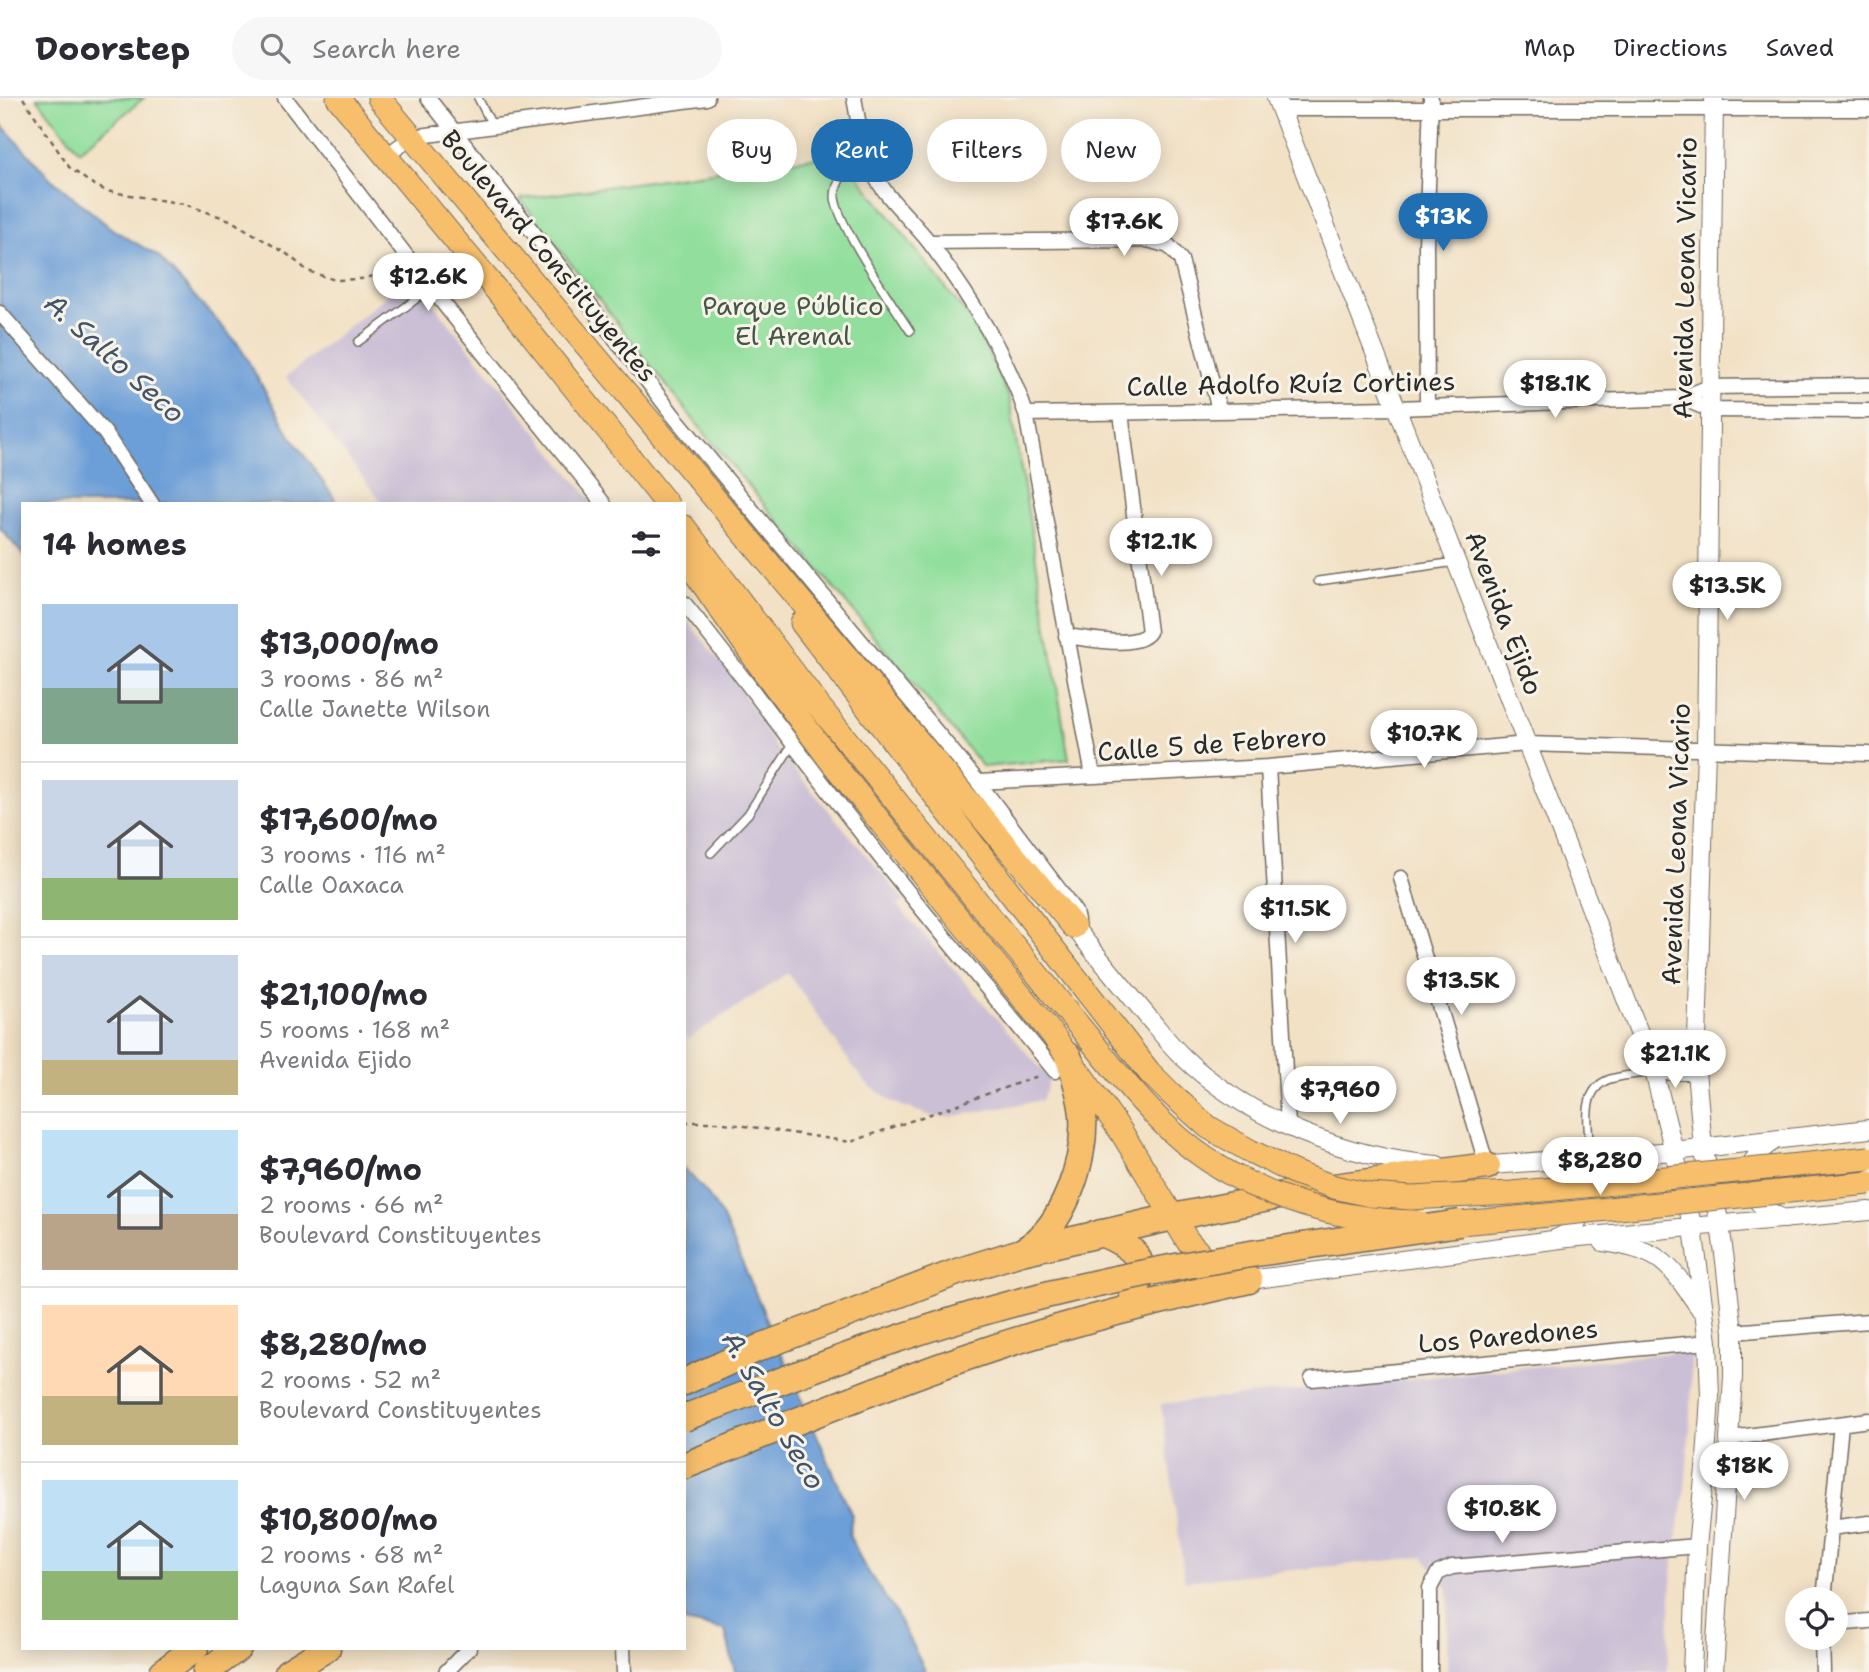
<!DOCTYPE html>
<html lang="en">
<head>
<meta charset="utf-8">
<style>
  :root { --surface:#fff; --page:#f7f7f7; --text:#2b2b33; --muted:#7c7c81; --line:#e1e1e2; --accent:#1f6fb2 }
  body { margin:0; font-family:"Shantell Sans",sans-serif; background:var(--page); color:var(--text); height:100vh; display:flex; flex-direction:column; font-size:26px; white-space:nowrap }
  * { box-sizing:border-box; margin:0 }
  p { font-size:23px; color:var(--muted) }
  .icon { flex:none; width:38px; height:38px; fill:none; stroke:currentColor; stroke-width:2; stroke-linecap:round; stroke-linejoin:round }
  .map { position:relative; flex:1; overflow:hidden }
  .drawer { position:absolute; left:21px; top:404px; width:665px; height:1148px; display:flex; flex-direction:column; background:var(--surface); border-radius:0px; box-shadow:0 4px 18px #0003 }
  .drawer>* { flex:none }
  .top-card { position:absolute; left:707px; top:21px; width:665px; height:63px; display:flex; gap:14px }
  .buttons { position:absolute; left:1785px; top:1489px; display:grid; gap:14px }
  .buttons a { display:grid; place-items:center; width:63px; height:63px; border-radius:50%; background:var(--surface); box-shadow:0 4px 18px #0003; font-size:35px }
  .price { position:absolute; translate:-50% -60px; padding:0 16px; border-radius:24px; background:#fff; color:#222; font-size:23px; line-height:46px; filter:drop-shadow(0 2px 4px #0008) }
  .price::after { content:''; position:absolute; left:50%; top:42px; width:21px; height:16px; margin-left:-10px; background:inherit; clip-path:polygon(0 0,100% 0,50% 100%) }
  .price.active { background:var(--accent); color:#fff }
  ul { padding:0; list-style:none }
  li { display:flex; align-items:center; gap:21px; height:175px; padding:0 21px }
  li+li { border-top:2px solid var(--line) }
  li span { display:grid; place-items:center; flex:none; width:196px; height:140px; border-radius:0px; color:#555 }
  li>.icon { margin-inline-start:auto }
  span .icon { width:84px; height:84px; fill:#fffc; stroke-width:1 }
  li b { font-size:30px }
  h2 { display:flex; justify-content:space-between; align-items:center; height:84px; padding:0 21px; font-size:30px }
  .chip { padding:0 24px; border-radius:32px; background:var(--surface); box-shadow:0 4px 18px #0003; font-size:24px; line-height:63px }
  .chip.active { background:var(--accent); color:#fff }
  header { display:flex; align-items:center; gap:42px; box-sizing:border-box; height:98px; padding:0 35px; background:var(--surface); border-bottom:2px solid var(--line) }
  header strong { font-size:33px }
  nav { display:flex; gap:38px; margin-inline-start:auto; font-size:24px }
  .search { width:490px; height:63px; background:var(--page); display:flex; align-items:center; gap:18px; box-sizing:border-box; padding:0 24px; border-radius:38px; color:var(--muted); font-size:26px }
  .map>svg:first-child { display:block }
  .industrial { fill:#cbbfd5 }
  .green { fill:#92df9d; stroke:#5e8564; stroke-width:2 }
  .water { fill:#6c9ed7; stroke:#4c6481; stroke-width:2 }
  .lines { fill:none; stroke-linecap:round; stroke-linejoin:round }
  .service-casing { stroke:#716b61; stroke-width:10 }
  .minor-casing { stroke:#716b61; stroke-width:17 }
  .tertiary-casing { stroke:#716b61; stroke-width:20 }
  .trunk-casing { stroke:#716b61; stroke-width:25 }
  .motorway-casing { stroke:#716b61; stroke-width:29 }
  .path { stroke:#716b61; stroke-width:2.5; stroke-dasharray:5 5; stroke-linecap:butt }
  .service { stroke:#fff; stroke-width:7 }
  .minor { stroke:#fff; stroke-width:14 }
  .tertiary { stroke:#fff; stroke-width:18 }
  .trunk { stroke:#f7bf6c; stroke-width:23 }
  .motorway { stroke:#f7bf6c; stroke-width:26 }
  .trunk-bridge-casing { stroke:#716b61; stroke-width:25; stroke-linecap:butt }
  .motorway-bridge-casing { stroke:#716b61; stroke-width:29; stroke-linecap:butt }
  .trunk-bridge { stroke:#f7bf6c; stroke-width:23 }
  .motorway-bridge { stroke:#f7bf6c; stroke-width:26 }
  .labels { text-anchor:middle; stroke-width:6; stroke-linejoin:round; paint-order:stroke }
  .street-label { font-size:26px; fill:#2b2b2b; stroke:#f7f3e8 }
  .park-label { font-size:26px; fill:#455848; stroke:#f7f3e8 }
  .water-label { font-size:28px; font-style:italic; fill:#425367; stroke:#f7f3e8 }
</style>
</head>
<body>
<header>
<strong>Doorstep</strong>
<div class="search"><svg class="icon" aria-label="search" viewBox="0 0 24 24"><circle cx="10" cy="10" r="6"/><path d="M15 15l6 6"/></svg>Search here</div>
<nav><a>Map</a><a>Directions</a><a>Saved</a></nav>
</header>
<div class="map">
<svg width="1869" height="1574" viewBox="0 0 1869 1574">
  <rect width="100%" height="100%" fill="#f7f3e8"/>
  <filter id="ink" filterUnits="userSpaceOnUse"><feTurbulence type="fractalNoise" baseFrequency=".0143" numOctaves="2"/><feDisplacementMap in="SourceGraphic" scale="14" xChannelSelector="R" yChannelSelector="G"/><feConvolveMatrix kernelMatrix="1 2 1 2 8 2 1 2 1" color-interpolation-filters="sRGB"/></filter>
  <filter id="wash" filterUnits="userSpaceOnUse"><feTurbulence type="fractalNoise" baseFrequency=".00686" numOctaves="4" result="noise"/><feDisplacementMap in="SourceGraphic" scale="28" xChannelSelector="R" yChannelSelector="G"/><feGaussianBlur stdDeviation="1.57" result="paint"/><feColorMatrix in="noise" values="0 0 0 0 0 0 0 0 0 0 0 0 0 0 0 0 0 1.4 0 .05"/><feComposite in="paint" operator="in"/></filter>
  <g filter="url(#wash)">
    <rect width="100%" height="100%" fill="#f2e1c5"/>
    <path class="industrial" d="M 411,178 L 594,406 L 383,406 L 286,279 Z
      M 684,519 L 736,583 L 776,650 L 905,803 L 898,808 L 1050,981 L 1042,1002 L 949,1019 L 933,1019 L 892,1004 L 866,985 L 853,969 L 788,875 L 688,941 L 684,937 Z
      M 1691,1253 L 1691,1318 L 1685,1391 L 1673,1466 L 1667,1574 L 1447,1574 L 1448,1491 L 1423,1459 L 1185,1483 L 1161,1306 Z"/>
    <path class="green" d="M 37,0 L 144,0 L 79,53 Z
      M 841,56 L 969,220 L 982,242 L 1009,299 L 1069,661 L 983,669 L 697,326 L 520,101 Z"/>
    <path class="water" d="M 0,25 L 50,80 L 112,131 L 158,158 L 239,247 L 290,337 L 335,401 L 335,406 L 23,406 L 23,457 L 0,430 Z
      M 684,1070 L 706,1094 L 722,1118 L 852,1418 L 849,1437 L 863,1466 L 895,1514 L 926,1574 L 735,1574 L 725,1532 L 684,1524 Z"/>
  </g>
  <g filter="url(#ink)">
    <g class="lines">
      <g class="service-casing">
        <path id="service" d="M 478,0 L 492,27
          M 863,53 C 852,65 835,81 835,99 C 837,126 893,206 910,233
          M 358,244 L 431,190
          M 1318,483 L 1456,464
          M 711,755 L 748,716 L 792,647
          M 1591,1059 C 1589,1033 1578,992 1610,981 C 1624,977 1640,976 1654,974"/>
      </g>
      <g class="minor-casing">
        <path id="minor" d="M 285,0 L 431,190 L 604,406
          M 428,0 L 579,193 L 673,317 L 978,684 L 1061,794 L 1075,814 L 1077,822
          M 854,0 C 859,24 861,51 872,73 C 886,100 910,120 929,144 C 967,194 1007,257 1026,316 L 1093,678
          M 1280,11 L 1869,11
          M 386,58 L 412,39 L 707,0
          M 929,144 L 1148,142 L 1169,148 L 1181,162 L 1219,312
          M 0,215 L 105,335 L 152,406
          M 1682,300 L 1710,312 L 1869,313
          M 1427,308 L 1426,147 L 1431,0
          M 1026,316 L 1396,310 L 1682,300 L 1709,289 L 1869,287
          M 684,505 C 749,585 809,669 873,750 C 932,825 994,898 1055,973
          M 1066,538 C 1087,540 1136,552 1149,534 L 1121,315
          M 1268,669 L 1288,1027
          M 978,684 L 1268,669 L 1527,646 L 1869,656
          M 1401,780 L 1487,1068
          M 1733,1234 L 1869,1223
          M 1312,1281 L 1708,1244
          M 1731,1340 L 1869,1322
          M 1830,1430 L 1869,1425
          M 1824,1502 L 1841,1326
          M 1836,1526 L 1869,1523
          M 1822,1540 L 1823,1574
          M 623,1550 L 624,1574
          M 446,1574 L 469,1550
          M 1430,1574 L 1430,1490 L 1438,1475 L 1452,1469 L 1697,1448"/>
      </g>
      <g class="tertiary-casing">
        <path id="tertiary" d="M 1276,0 L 1654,973 L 1693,1130 L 1708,1244 L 1710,1298 L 1706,1361 L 1697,1448 L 1692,1574
          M 1714,0 L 1706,652 L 1696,973 L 1703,1050 L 1720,1127 L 1725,1163 L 1733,1234 L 1733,1279 L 1714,1574
          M 1074,829 C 1098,859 1123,889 1148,919 C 1159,932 1170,947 1183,959 C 1249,1022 1347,1060 1437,1067
          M 1654,973 L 1696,973
          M 1775,1042 C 1734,1066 1744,1107 1785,1121
          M 1543,1063 C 1581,1073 1599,1126 1555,1141
          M 1479,1068 L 1674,1053 L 1869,1031
          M 1603,1144 C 1663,1152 1668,1165 1701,1212
          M 1249,1182 L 1568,1140 L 1869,1113"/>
      </g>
      <g class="trunk-casing">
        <path id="trunk" d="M 338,0 L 497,193 L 667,406
          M 379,0 L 1074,829
          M 684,429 L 818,607 L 994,824
          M 684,459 L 763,572 L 831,663 L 1052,936 L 1122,1035 L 1187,1142 L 1202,1158 L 1219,1172
          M 802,525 L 1035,827
          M 1460,1125 L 1528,1119"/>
      </g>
      <g class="motorway-casing">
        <path id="motorway" d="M 1101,1135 C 1132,1148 1153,1162 1133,1197
          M 1023,1153 C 1064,1130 1086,1062 1083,1017 C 1081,997 1075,978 1068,958
          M 684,1284 L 763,1248 L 957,1174 L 1021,1154 L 1173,1119 L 1304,1093 L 1487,1068
          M 684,1368 C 778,1331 871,1292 967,1259 C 1059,1227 1154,1203 1249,1182
          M 163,1574 L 195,1550
          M 206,1574 L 238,1550
          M 288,1574 L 327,1550"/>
      </g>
      <path class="path" d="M 23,0 L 69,69 L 89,84 L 106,93 L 184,106 L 230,122 L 287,156 L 308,173 L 335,182 L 361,181 L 398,172
        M 684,1024 L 718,1024 L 851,1044 L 1038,978"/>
      <use href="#service" class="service"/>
      <use href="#minor" class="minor"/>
      <use href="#tertiary" class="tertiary"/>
      <use href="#trunk" class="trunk"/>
      <use href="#motorway" class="motorway"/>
      <g class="trunk-bridge-casing">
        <path id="trunk-bridge" d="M 994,824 C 1026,862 1057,901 1088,939 C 1114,971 1139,1003 1169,1031 C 1235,1093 1329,1123 1418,1124
          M 1035,827 L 1149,974 L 1170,995 L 1208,1029 L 1250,1053 L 1293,1074 L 1334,1089 L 1370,1097 L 1411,1100 L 1512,1095 L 1869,1060
          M 1528,1119 L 1869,1085"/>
      </g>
      <g class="motorway-bridge-casing">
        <path id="motorway-bridge" d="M 684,1320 C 796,1277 909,1232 1026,1202 C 1169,1165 1314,1146 1460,1125"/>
      </g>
      <use href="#trunk-bridge" class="trunk-bridge"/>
      <use href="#motorway-bridge" class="motorway-bridge"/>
    </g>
  </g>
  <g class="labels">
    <g class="street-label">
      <text transform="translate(549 158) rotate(50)" y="9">Boulevard Constituyentes</text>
      <text transform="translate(1685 180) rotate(-89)" y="9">Avenida Leona Vicario</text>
      <text transform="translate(1291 286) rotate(-1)" y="9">Calle Adolfo Ruíz Cortines</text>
      <text transform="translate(1504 515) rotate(69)" y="9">Avenida Ejido</text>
      <text transform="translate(1212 646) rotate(-4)" y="9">Calle 5 de Febrero</text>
      <text transform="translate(1676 746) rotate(-88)" y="9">Avenida Leona Vicario</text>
      <text transform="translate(1508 1238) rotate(-5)" y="9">Los Paredones</text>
    </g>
    <g class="park-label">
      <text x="793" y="217">Parque Público<tspan x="793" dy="30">El Arenal</tspan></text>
    </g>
    <g class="water-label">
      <text transform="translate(115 260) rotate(42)" y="10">A. Salto Seco</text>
      <text transform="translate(774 1312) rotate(60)" y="10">A. Salto Seco</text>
    </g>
  </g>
</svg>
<div class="buttons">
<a><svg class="icon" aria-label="locate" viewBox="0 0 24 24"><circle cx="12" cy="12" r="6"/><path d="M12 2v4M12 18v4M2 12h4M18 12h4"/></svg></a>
</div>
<b class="price active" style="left:1443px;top:155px">$13K</b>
<b class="price" style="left:1124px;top:160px">$17.6K</b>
<b class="price" style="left:428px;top:215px">$12.6K</b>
<b class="price" style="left:1555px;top:322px">$18.1K</b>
<b class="price" style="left:1161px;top:480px">$12.1K</b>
<b class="price" style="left:1727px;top:524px">$13.5K</b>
<b class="price" style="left:1424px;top:672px">$10.7K</b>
<b class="price" style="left:1295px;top:847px">$11.5K</b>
<b class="price" style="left:1461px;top:919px">$13.5K</b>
<b class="price" style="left:1675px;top:992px">$21.1K</b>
<b class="price" style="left:1340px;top:1028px">$7,960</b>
<b class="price" style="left:1600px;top:1099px">$8,280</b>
<b class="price" style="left:1744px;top:1404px">$18K</b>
<b class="price" style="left:1502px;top:1447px">$10.8K</b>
<div class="top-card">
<a class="chip">Buy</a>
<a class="chip active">Rent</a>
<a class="chip">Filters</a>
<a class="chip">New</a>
</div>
<section class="drawer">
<h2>14 homes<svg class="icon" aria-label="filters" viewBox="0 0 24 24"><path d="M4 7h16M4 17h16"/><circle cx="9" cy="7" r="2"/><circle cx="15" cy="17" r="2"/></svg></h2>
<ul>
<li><span style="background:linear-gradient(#a9c7e8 60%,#7fa58c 0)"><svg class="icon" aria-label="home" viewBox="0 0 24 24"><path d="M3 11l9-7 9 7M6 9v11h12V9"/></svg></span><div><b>$13,000/mo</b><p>3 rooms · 86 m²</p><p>Calle Janette Wilson</p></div></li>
<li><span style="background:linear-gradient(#c9d6e8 70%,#8fb573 0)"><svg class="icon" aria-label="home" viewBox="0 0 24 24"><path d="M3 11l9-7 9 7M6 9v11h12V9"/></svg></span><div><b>$17,600/mo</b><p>3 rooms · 116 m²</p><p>Calle Oaxaca</p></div></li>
<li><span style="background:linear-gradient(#c9d6e8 75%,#c2b280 0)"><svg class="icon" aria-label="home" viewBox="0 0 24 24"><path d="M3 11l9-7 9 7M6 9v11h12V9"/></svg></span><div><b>$21,100/mo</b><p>5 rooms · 168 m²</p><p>Avenida Ejido</p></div></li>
<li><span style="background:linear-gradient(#bfe0f5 60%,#b9a48a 0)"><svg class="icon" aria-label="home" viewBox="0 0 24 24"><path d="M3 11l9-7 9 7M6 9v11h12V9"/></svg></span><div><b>$7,960/mo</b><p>2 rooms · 66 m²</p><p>Boulevard Constituyentes</p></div></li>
<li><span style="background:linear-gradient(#ffd9b3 65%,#c2b280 0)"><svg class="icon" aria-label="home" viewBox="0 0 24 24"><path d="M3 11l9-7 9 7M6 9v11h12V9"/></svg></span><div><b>$8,280/mo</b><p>2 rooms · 52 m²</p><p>Boulevard Constituyentes</p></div></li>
<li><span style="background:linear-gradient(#bfe0f5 65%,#8fb573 0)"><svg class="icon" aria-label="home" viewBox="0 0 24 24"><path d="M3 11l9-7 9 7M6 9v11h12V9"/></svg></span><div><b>$10,800/mo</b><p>2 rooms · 68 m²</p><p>Laguna San Rafel</p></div></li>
</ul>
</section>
</div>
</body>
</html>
